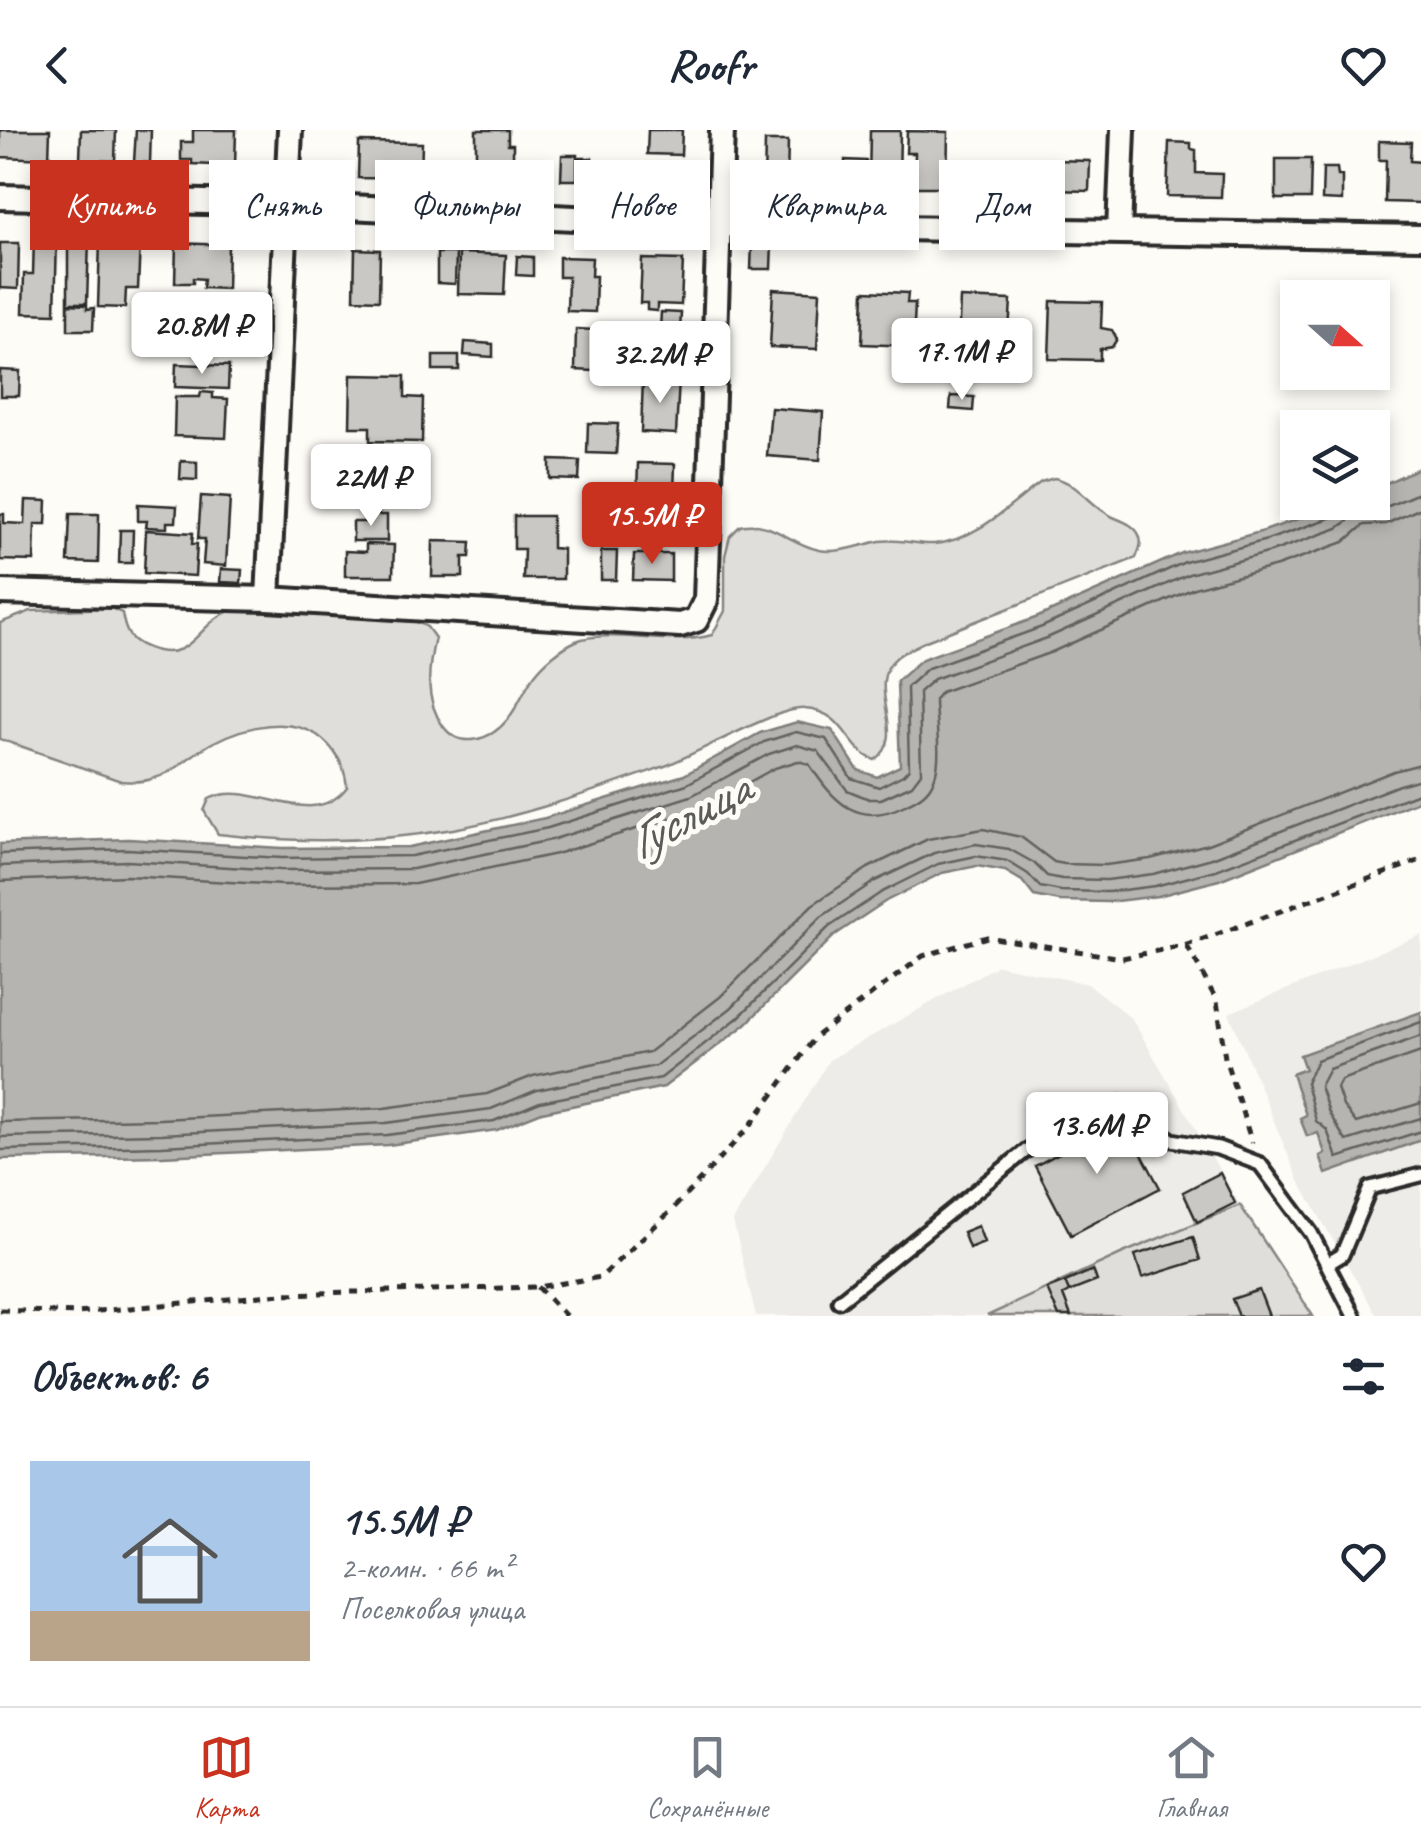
<!DOCTYPE html>
<html lang="ru">
<head>
<meta charset="utf-8">
<style>
  :root { --surface:#fff; --page:#f6f6f7; --text:#1f2937; --muted:#747a83; --line:#e0e1e3; --accent:#c8321e }
  body { margin:0; font-family:Caveat,sans-serif; background:var(--page); color:var(--text); height:100vh; display:flex; flex-direction:column; font-size:38px; white-space:nowrap }
  * { box-sizing:border-box; margin:0 }
  p { font-size:32px; color:var(--muted) }
  .icon { flex:none; width:55px; height:55px; fill:none; stroke:currentColor; stroke-width:2; stroke-linecap:round; stroke-linejoin:round }
  .map { position:relative; height:1186px; overflow:hidden }
  .panel { display:flex; flex-direction:column; background:var(--surface); flex:1 }
  .panel>* { flex:none }
  .banner { position:absolute; left:30px; top:30px; width:1362px; height:90px; display:flex; gap:20px }
  .needle { width:65px; rotate:111deg }
  .tools { position:absolute; left:1280px; top:150px; display:grid; gap:20px }
  .tools a { display:grid; place-items:center; width:110px; height:110px; border-radius:0px; background:var(--surface); box-shadow:0 5px 15px #0003; font-size:50px }
  .price { position:absolute; translate:-50% -85px; padding:0 22px; border-radius:10px; background:#fff; color:#222; font-size:32px; line-height:65px; filter:drop-shadow(0 2px 5px #0008) }
  .price::after { content:''; position:absolute; left:50%; top:60px; width:30px; height:22px; margin-left:-15px; background:inherit; clip-path:polygon(0 0,100% 0,50% 100%) }
  .price.selected { background:var(--accent); color:#fff }
  ul { padding:0; list-style:none }
  li { display:flex; align-items:center; gap:30px; height:250px; padding:0 30px }
  li span { display:grid; place-items:center; flex:none; width:280px; height:200px; border-radius:0px; color:#555 }
  li>.icon { margin-inline-start:auto }
  span .icon { width:120px; height:120px; fill:#fffc; stroke-width:1 }
  li b { font-size:42px }
  h2 { display:flex; justify-content:space-between; align-items:center; height:120px; padding:0 30px; font-size:42px }
  .chip { padding:0 35px; border-radius:0px; background:var(--surface); box-shadow:0 5px 15px #0003; font-size:35px; line-height:90px }
  .chip.selected { background:var(--accent); color:#fff }
  header { display:flex; justify-content:space-between; align-items:center; height:130px; padding:0 30px; background:var(--surface); font-size:45px; font-weight:800 }
  .menu { display:flex; justify-content:space-around; align-items:center; height:140px; border-top:2px solid var(--line); background:var(--surface); font-size:28px; color:var(--muted) }
  .menu a { display:grid; justify-items:center; gap:5px }
  .menu .selected { color:var(--accent) }
  .map>svg:first-child { display:block }
  .built { fill:#edece8 }
  .green { fill:#dfdeda; stroke:#858482; stroke-width:2.5 }
  .water { fill:#b5b4b1; stroke:#7e7d7b; stroke-width:2.5 }
  .lines { fill:none; stroke-linecap:round; stroke-linejoin:round }
  .shore { stroke:#626261; stroke-width:2.5 }
  .building { fill:#c9c8c4; stroke:#2b2b2b; stroke-width:2.5 }
  .service-casing { stroke:#2b2b2b; stroke-width:19 }
  .minor-casing { stroke:#2b2b2b; stroke-width:30 }
  .path { stroke:#2b2b2b; stroke-width:5; stroke-dasharray:8 8; stroke-linecap:butt }
  .service { stroke:#fdfcf7; stroke-width:11 }
  .minor { stroke:#fdfcf7; stroke-width:22 }
  .labels { text-anchor:middle; stroke-width:10; stroke-linejoin:round; paint-order:stroke }
  .water-label { font-size:52px; font-style:italic; fill:#5b5b5a; stroke:#fdfcf7 }
</style>
</head>
<body>
<header><svg class="icon" aria-label="back" viewBox="0 0 24 24"><path d="M15 5l-7 7 7 7"/></svg>Roofr<svg class="icon" aria-label="heart" viewBox="0 0 24 24"><path d="M12 20l-8-8c-3-5 5-10 8-4 3-6 11-1 8 4z"/></svg></header>
<div class="map">
<svg width="1421" height="1186" viewBox="0 0 1421 1186">
  <rect width="100%" height="100%" fill="#fdfcf7"/>
  <filter id="ink" filterUnits="userSpaceOnUse"><feTurbulence type="fractalNoise" baseFrequency=".01" numOctaves="2"/><feDisplacementMap in="SourceGraphic" scale="20" xChannelSelector="R" yChannelSelector="G"/><feConvolveMatrix kernelMatrix="1 2 1 2 8 2 1 2 1" color-interpolation-filters="sRGB"/></filter>
  <g filter="url(#ink)">
    <path class="built" d="M 1421,805 L 1421,1186 L 1377,1186 L 1299,1051 L 1229,883 Z
      M 998,835 L 1088,854 L 1132,889 L 1240,1075 L 1123,1123 L 987,1186 L 756,1186 L 733,1091 L 829,930 Z"/>
    <path class="green" d="M 1054,348 C 1078,352 1091,377 1113,387 C 1122,391 1135,395 1139,405 C 1143,413 1139,420 1136,428 L 926,511 C 917,516 905,520 897,527 C 862,555 911,605 875,630 C 845,619 847,582 805,579 C 779,576 697,624 665,636 C 597,660 525,686 453,699 C 375,713 296,713 218,704 L 204,681 L 209,669 C 252,647 311,704 347,657 C 345,635 335,618 317,605 C 283,583 230,600 199,621 C 184,631 171,644 152,649 C 142,652 132,652 121,651 L 0,609 L 0,493 L 31,481 L 111,478 L 122,483 C 125,502 129,511 148,518 C 195,536 198,488 234,480 L 413,490 L 427,497 L 435,508 C 428,538 424,569 443,596 C 460,620 491,610 507,590 C 519,576 524,558 535,544 C 545,531 561,518 576,511 C 609,498 671,517 712,505 L 725,481 L 725,426 L 730,406 L 740,396 C 772,389 789,414 819,420 C 840,424 860,415 880,411 C 898,408 917,415 934,414 C 975,411 1010,375 1041,352 Z
      M 1240,1075 L 1313,1186 L 987,1186 L 1123,1123 Z"/>
    <path class="water" d="M 1421,337 L 1421,670 L 1219,750 L 1158,766 L 1108,772 L 1060,771 L 1034,766 L 1022,751 L 1005,741 L 977,736 L 942,743 L 886,771 L 835,805 L 746,894 L 664,957 L 542,982 L 497,1000 L 388,1015 L 162,1026 L 0,1029 L 0,714 L 128,709 L 283,718 L 409,717 L 545,688 L 684,645 L 760,603 L 797,592 L 832,600 L 858,640 L 877,647 L 900,636 L 897,551 L 922,529 L 1038,487 L 1182,423 L 1264,401 L 1343,373 L 1372,372 L 1373,359 Z
      M 1421,882 L 1421,1010 L 1326,1044 L 1320,1026 L 1325,1023 L 1318,1003 L 1307,1006 L 1300,988 L 1306,985 L 1292,944 L 1305,939 L 1300,925 Z"/>
    <g class="lines">
      <path class="shore" d="M 0,724 L 127,719 L 282,728 L 411,726 L 548,698 L 687,654 L 764,612 L 796,602 L 826,609 L 851,648 L 879,657 L 903,645 L 909,639 L 907,557 L 928,538 L 1042,497 L 1185,432 L 1267,410 L 1333,387 L 1340,381 L 1341,372
        M 0,736 L 127,731 L 282,740 L 413,739 L 551,710 L 691,666 L 769,624 L 797,615 L 818,621 L 847,660 L 869,669 L 881,669 L 912,655 L 921,643 L 919,562 L 934,549 L 1047,508 L 1189,444 L 1271,422 L 1338,398 L 1348,391 L 1357,376 L 1379,380 L 1421,362
        M 0,751 L 127,746 L 282,755 L 415,754 L 556,724 L 697,680 L 775,638 L 798,631 L 809,634 C 834,672 858,699 905,675 C 918,669 929,663 934,649 C 943,627 935,593 935,570 L 941,562 L 1052,522 L 1194,458 L 1277,436 L 1344,412 L 1364,395 L 1386,394 L 1421,378
        M 1421,892 L 1317,930 L 1306,953 L 1316,991 L 1327,1000 L 1337,1028 L 1421,1001
        M 1421,906 L 1329,939 L 1320,956 L 1329,983 L 1346,1011 L 1421,988
        M 1421,922 L 1341,950 L 1337,958 L 1343,976 L 1356,993 L 1421,973
        M 0,992 L 160,989 L 384,978 L 487,964 L 533,946 L 649,922 L 720,867 L 812,775 L 868,738 L 928,709 L 983,699 L 1021,707 L 1054,732 L 1064,734 L 1106,735 L 1150,729 L 1208,714 L 1394,641 L 1421,634
        M 0,1007 L 161,1004 L 386,993 L 491,979 L 537,960 L 655,936 L 731,878 L 821,787 L 875,751 L 934,723 L 976,714 L 1009,719 L 1034,733 L 1047,746 L 1062,749 L 1107,750 L 1153,744 L 1212,728 L 1399,655 L 1421,649
        M 0,1020 L 162,1016 L 387,1005 L 494,991 L 540,972 L 661,948 L 739,887 L 829,797 L 882,762 L 938,734 L 976,726 L 1007,731 L 1028,744 L 1040,757 L 1061,761 L 1108,762 L 1155,756 L 1216,740 L 1421,662"/>
    </g>
    <path class="building" d="M 0,0 L 50,0 L 49,29 L 0,27 Z
      M 81,0 L 116,0 L 115,31 L 80,30 Z
      M 136,0 L 151,0 L 150,33 L 134,32 Z
      M 193,0 L 236,0 L 235,36 L 192,34 L 192,30 L 181,30 L 181,12 L 193,12 Z
      M 476,0 L 508,0 L 508,14 L 513,14 L 513,50 L 476,50 Z
      M 648,0 L 682,0 L 681,25 L 647,24 Z
      M 870,1 L 900,1 L 899,56 L 869,56 Z
      M 907,1 L 948,2 L 947,57 L 914,57 L 915,23 L 906,23 Z
      M 765,11 L 788,11 L 787,54 L 764,54 Z
      M 1379,11 L 1411,12 L 1410,31 L 1421,32 L 1421,73 L 1385,72 L 1386,30 L 1379,30 Z
      M 359,12 L 422,13 L 421,49 L 358,48 Z
      M 1169,12 L 1191,13 L 1191,19 L 1196,20 L 1196,43 L 1222,44 L 1221,67 L 1167,66 Z
      M 562,25 L 577,25 L 577,50 L 561,50 Z
      M 579,28 L 592,28 L 592,49 L 579,49 Z
      M 1013,29 L 1090,31 L 1089,61 L 1013,59 Z
      M 1276,29 L 1311,29 L 1310,69 L 1276,69 Z
      M 845,30 L 866,31 L 866,55 L 845,54 Z
      M 1323,38 L 1337,38 L 1338,46 L 1342,46 L 1342,71 L 1322,70 Z
      M 34,108 L 57,108 L 55,184 L 23,183 L 24,144 L 33,144 Z
      M 68,109 L 89,109 L 87,173 L 68,173 Z
      M 100,110 L 140,111 L 138,159 L 126,159 L 125,178 L 98,177 Z
      M 752,112 L 772,112 L 771,139 L 751,139 Z
      M 0,113 L 19,113 L 18,159 L 0,158 Z
      M 176,113 L 228,115 L 227,159 L 203,158 L 204,149 L 193,148 L 193,153 L 175,153 Z
      M 355,119 L 380,120 L 379,170 L 354,169 Z
      M 437,123 L 456,123 L 455,154 L 437,153 Z
      M 459,123 L 506,125 L 504,165 L 458,164 Z
      M 517,126 L 533,127 L 533,146 L 516,145 Z
      M 559,127 L 592,128 L 591,146 L 596,146 L 595,182 L 567,181 L 568,147 L 559,147 Z
      M 642,129 L 683,130 L 681,175 L 657,174 L 657,181 L 647,180 L 647,173 L 640,173 Z
      M 773,159 L 820,162 L 817,219 L 770,217 Z
      M 864,161 L 908,163 L 907,173 L 915,173 L 913,216 L 862,214 Z
      M 960,168 L 1011,170 L 1008,218 L 958,216 Z
      M 1051,171 L 1102,172 L 1101,198 L 1112,200 L 1117,209 L 1112,217 L 1100,219 L 1100,230 L 1049,229 Z
      M 68,174 L 87,175 L 87,179 L 94,178 L 93,200 L 68,200 Z
      M 150,174 L 168,175 L 167,192 L 149,191 Z
      M 661,182 L 681,183 L 680,200 L 660,199 Z
      M 576,199 L 595,200 L 594,241 L 575,240 Z
      M 465,212 L 493,214 L 493,227 L 464,225 Z
      M 433,226 L 459,226 L 459,240 L 433,240 Z
      M 176,234 L 229,236 L 228,259 L 175,257 Z
      M 0,240 L 20,241 L 19,266 L 0,266 Z
      M 351,245 L 405,246 L 405,267 L 423,268 L 422,312 L 370,311 L 370,297 L 350,297 Z
      M 643,249 L 679,250 L 676,304 L 641,302 Z
      M 201,262 L 213,263 L 213,268 L 228,269 L 226,308 L 174,306 L 175,267 L 200,267 Z
      M 951,266 L 974,267 L 973,281 L 950,279 Z
      M 771,278 L 823,282 L 820,330 L 767,326 Z
      M 588,293 L 618,294 L 616,324 L 587,323 Z
      M 550,330 L 580,331 L 579,350 L 550,349 Z
      M 181,331 L 197,332 L 197,350 L 180,349 Z
      M 638,333 L 675,334 L 674,364 L 637,363 Z
      M 201,366 L 230,368 L 226,436 L 203,434 L 205,409 L 198,409 Z
      M 662,368 L 672,368 L 672,396 L 661,396 Z
      M 26,370 L 47,371 L 46,394 L 35,394 L 34,431 L 0,430 L 0,384 L 4,384 L 4,393 L 25,394 Z
      M 138,374 L 177,376 L 176,392 L 167,392 L 167,398 L 146,397 L 147,391 L 138,391 Z
      M 70,384 L 99,384 L 98,433 L 68,432 Z
      M 367,385 L 387,385 L 387,411 L 353,411 L 353,392 L 367,392 Z
      M 514,386 L 552,386 L 552,418 L 563,419 L 563,449 L 523,449 L 524,419 L 514,419 Z
      M 120,400 L 133,400 L 132,433 L 119,433 Z
      M 146,400 L 193,403 L 192,414 L 197,414 L 195,446 L 144,443 Z
      M 433,411 L 471,412 L 470,427 L 463,427 L 463,447 L 432,447 Z
      M 366,414 L 394,415 L 393,446 L 345,446 L 345,421 L 366,422 Z
      M 601,421 L 617,421 L 616,450 L 601,450 Z
      M 634,424 L 671,424 L 671,451 L 633,450 Z
      M 221,439 L 242,440 L 241,453 L 220,452 Z
      M 1123,989 L 1160,1058 L 1071,1105 L 1035,1036 Z
      M 1220,1043 L 1235,1073 L 1197,1092 L 1183,1062 Z
      M 978,1096 L 984,1112 L 969,1118 L 963,1102 Z
      M 1193,1107 L 1200,1130 L 1142,1148 L 1135,1125 Z
      M 1093,1140 L 1097,1151 L 1069,1162 L 1065,1152 Z
      M 1065,1152 L 1069,1162 L 1063,1165 L 1071,1186 L 1059,1186 L 1047,1159 Z
      M 1259,1160 L 1269,1186 L 1239,1186 L 1232,1169 Z"/>
    <g class="lines">
      <g class="service-casing">
        <path id="service" d="M 1327,1134 L 1342,1125 L 1370,1058 L 1421,1045
          M 839,1171 L 1027,1020 L 1120,973 L 1172,1010 L 1218,1018 L 1260,1034 L 1311,1103 L 1354,1186"/>
      </g>
      <g class="minor-casing">
        <path id="minor" d="M 0,67 L 287,74 L 719,95 L 1421,107
          M 1119,102 L 1123,0
          M 0,462 L 268,469 L 680,495 L 696,490 L 706,470 L 722,0
          M 268,469 L 290,0"/>
      </g>
      <path class="path" d="M 1187,816 L 1217,871 L 1225,928 L 1252,1013
        M 538,1157 L 566,1186
        M 0,1180 L 76,1183 L 282,1164 L 538,1157 L 601,1147 L 672,1080 L 750,996 L 816,906 L 923,826 L 987,807 L 1122,828 L 1187,815 L 1421,730"/>
      <use href="#service" class="service"/>
      <use href="#minor" class="minor"/>
    </g>
  </g>
  <g class="labels">
    <g class="water-label">
      <text transform="translate(688 684) rotate(-28)" y="18">Гуслица</text>
    </g>
  </g>
</svg>
<div class="tools">
<a><svg class="needle" viewBox="-14 -14 28 28"><path d="M0-13l5 13h-10z" fill="#e53935"/><path d="M0 13l5-13h-10z" fill="#747a83"/></svg></a>
<a><svg class="icon" aria-label="layers" viewBox="0 0 24 24"><path d="M12 4l9 5-9 5-9-5zM3 14l9 5 9-5"/></svg></a>
</div>
<b class="price" style="left:202px;top:247px">20.8M ₽</b>
<b class="price" style="left:962px;top:273px">17.1M ₽</b>
<b class="price" style="left:660px;top:276px">32.2M ₽</b>
<b class="price" style="left:371px;top:399px">22M ₽</b>
<b class="price selected" style="left:652px;top:437px">15.5M ₽</b>
<b class="price" style="left:1097px;top:1047px">13.6M ₽</b>
<div class="banner">
<a class="chip selected">Купить</a>
<a class="chip">Снять</a>
<a class="chip">Фильтры</a>
<a class="chip">Новое</a>
<a class="chip">Квартира</a>
<a class="chip">Дом</a>
</div>
</div>
<section class="panel">
<h2>Объектов: 6<svg class="icon" aria-label="filters" viewBox="0 0 24 24"><path d="M4 7h16M4 17h16"/><circle cx="9" cy="7" r="2"/><circle cx="15" cy="17" r="2"/></svg></h2>
<ul>
<li><span style="background:linear-gradient(#a9c7e8 75%,#b9a48a 0)"><svg class="icon" aria-label="home" viewBox="0 0 24 24"><path d="M3 11l9-7 9 7M6 9v11h12V9"/></svg></span><div><b>15.5M ₽</b><p>2-комн. · 66 m²</p><p>Поселковая улица</p></div><svg class="icon" aria-label="heart" viewBox="0 0 24 24"><path d="M12 20l-8-8c-3-5 5-10 8-4 3-6 11-1 8 4z"/></svg></li>
</ul>
</section>
<nav class="menu">
<a class="selected"><svg class="icon" aria-label="map" viewBox="0 0 24 24"><path d="M3 6l6-2 6 2 6-2v14l-6 2-6-2-6 2zM9 4v14M15 6v14"/></svg>Карта</a>
<a><svg class="icon" aria-label="saved" viewBox="0 0 24 24"><path d="M7 4h10v16l-5-4-5 4z"/></svg>Сохранённые</a>
<a><svg class="icon" aria-label="home" viewBox="0 0 24 24"><path d="M3 11l9-7 9 7M6 9v11h12V9"/></svg>Главная</a>
</nav>
</body>
</html>
